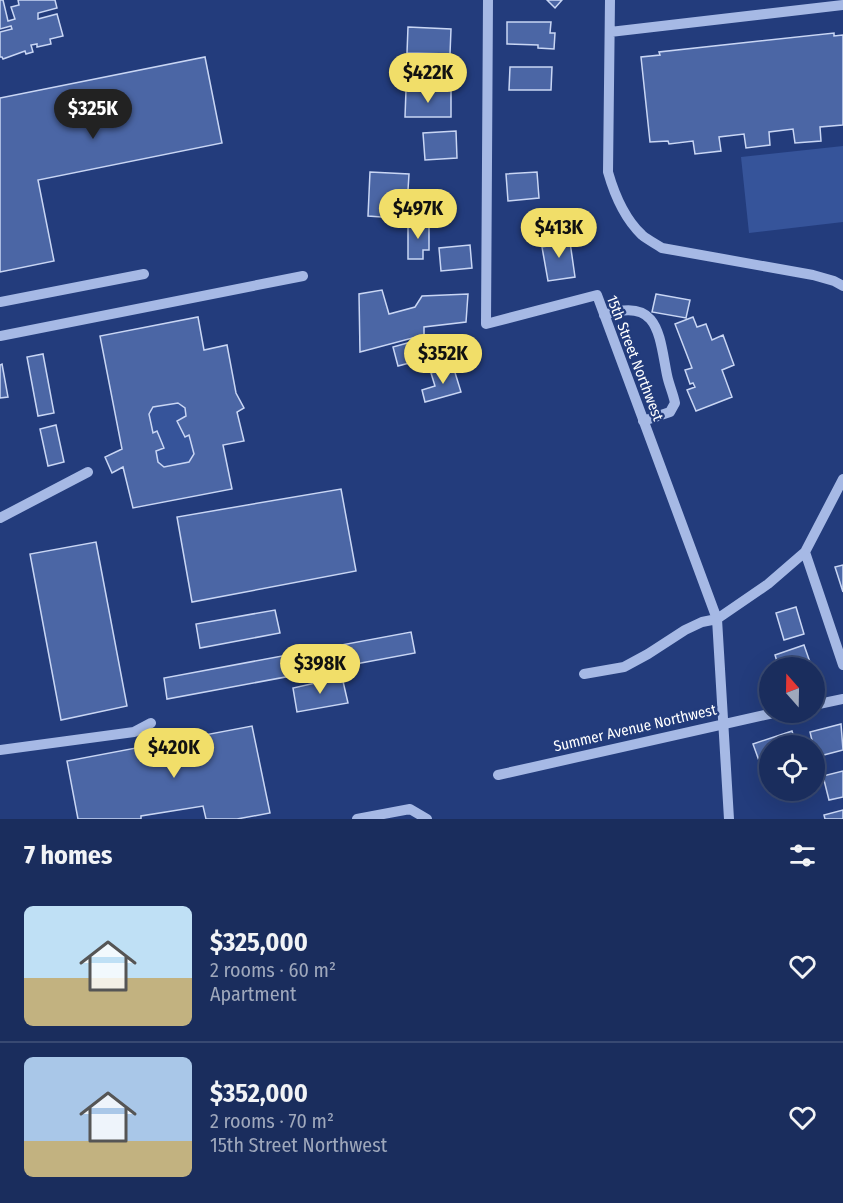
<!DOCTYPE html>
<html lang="en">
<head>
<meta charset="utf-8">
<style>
  :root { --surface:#1a2d5d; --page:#233563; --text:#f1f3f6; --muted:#9fa8bc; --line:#384972; --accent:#f1de69 }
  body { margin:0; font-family:"Fira Sans Condensed",sans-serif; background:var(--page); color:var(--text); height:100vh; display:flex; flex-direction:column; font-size:22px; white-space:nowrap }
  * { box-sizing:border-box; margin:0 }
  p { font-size:20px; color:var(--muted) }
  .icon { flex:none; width:33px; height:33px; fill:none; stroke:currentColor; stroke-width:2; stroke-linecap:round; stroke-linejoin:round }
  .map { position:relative; height:819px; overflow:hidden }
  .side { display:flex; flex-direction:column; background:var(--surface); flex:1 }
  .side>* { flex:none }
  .needle { width:39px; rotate:340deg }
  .tools { position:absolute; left:759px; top:657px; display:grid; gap:12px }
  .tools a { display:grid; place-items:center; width:66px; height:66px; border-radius:50%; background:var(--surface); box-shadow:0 6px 24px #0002,0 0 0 2px var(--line); font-size:30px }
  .price { position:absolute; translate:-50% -51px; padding:0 14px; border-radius:21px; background:var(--accent); color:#111; font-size:20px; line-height:39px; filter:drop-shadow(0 2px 3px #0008) }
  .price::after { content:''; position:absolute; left:50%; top:36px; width:18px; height:14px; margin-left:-9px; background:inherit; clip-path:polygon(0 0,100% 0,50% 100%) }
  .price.on { background:#222; color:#fff }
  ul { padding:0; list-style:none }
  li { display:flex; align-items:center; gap:18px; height:150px; padding:0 24px }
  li+li { border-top:2px solid var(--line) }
  li span { display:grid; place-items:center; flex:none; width:168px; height:120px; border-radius:9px; color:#555 }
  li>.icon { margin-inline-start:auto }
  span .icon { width:72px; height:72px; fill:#fffc; stroke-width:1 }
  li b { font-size:26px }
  h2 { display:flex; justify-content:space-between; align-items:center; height:72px; padding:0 24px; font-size:26px }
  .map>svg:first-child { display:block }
  .green { fill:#36549a }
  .building { fill:#4b66a5; stroke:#c9d6f4; stroke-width:1.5; fill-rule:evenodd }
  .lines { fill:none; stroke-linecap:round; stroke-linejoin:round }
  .minor { stroke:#a6b9e5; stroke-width:10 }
  .labels { text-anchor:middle; stroke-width:4.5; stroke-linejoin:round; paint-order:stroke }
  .street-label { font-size:15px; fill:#fff; stroke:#233c7c }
</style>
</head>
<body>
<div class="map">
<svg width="843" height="819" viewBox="0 0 843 819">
  <rect width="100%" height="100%" fill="#233c7c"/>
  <path class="green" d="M 843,146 L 843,222 L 749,233 L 741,157 Z
    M 178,403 L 185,408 L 194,454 L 189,462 L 164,467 L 158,462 L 156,451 L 164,448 L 157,432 L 153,433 C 151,425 146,413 153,407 Z"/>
  <path class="building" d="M 0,0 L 3,0 L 8,21 L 15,19 L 11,7 L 19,5 L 18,0 L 55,0 L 57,8 L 38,13 L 38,19 L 57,14 L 63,36 L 50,39 L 51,44 L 37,47 L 37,44 L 31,45 L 33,52 L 26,54 L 25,51 L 3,59 L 2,57 L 0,57 L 0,32 L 12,29 L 11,26 L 0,29 Z
    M 547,0 L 562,0 L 555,8 Z
    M 507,22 L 551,22 L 550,33 L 555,33 L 554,49 L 538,48 L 538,45 L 507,44 Z
    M 408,27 L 451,29 L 450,54 L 407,53 Z
    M 834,33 L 834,36 L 843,35 L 843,125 L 820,127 L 821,141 L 795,143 L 793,129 L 769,132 L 770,145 L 746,148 L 744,134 L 719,137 L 721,151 L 695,154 L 693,141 L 669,144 L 668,141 L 650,142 L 641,57 L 660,55 L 659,52 Z
    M 205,57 L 222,143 L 38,180 L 54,261 L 0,272 L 0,98 Z
    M 401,59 L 444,60 L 444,85 L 400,84 Z
    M 510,67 L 552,67 L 551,90 L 509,90 Z
    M 406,90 L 451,91 L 451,117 L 405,117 Z
    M 456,131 L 457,158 L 425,160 L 423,133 Z
    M 370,172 L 409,174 L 408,190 L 396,190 L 395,218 L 368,216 Z
    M 537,172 L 539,198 L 508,201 L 506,174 Z
    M 408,224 L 429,224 L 429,250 L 423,250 L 423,259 L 408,259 Z
    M 569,235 L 575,277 L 548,281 L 542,247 L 554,245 L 553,237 Z
    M 470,245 L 472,268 L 441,271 L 439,248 Z
    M 382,290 L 389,314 L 415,307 L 422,296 L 468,294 L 466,322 L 424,327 L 424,335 L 360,352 L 359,294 Z
    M 656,294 L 690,300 L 686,318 L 652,312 Z
    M 198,317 L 204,350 L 227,345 L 236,393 L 244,408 L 237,412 L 244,441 L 223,445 L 232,489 L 133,508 L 123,467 L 112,473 L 105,457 L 122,449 L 100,336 ZM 178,403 L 185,408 L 186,416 L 177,421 L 185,437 L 189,435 L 194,454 L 189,462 L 164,467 L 158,462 L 156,451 L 164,448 L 157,431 L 153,433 L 149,414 L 153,407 Z
    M 693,317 L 697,327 L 706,324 L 712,340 L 723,335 L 734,365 L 722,370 L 732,397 L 696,411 L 687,390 L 695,387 L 693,383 L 690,384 L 685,370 L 692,368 L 675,324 Z
    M 436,335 L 437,339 L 447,336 L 448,340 L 458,337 L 461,349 L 398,366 L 393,347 Z
    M 43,354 L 54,413 L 38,416 L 27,357 Z
    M 2,364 L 8,397 L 0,398 L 0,365 Z
    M 453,366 L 461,392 L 425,402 L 422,390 L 435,386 L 431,373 Z
    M 56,425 L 64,462 L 48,466 L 40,429 Z
    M 341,489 L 356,571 L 192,602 L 177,517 Z
    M 96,542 L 127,706 L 61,720 L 30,554 Z
    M 843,565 L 843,592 L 835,567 Z
    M 796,607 L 804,634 L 784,640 L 776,613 Z
    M 275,610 L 280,633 L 200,648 L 196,624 Z
    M 411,632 L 415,653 L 167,699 L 164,678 Z
    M 804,645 L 812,668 L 788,668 L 787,665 L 779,668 L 775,655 Z
    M 342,677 L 348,703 L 297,712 L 293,688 Z
    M 841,724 L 843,750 L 816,757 L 810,732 Z
    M 252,726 L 270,813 L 237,819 L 206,819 L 203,806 L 141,816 L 141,819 L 78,819 L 67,761 Z
    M 792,731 L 796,744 L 770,746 L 770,766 L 762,769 L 753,744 Z
    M 843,771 L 843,797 L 829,800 L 823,776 Z
    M 843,810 L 843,819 L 825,819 L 824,815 Z"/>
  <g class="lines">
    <path class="minor" d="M 488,0 L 486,324 L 597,295 L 717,619 L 729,819
      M 610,0 L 608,172 C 614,193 625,219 642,235 C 648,240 656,244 662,248 L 813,275 L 834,281 L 843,286
      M 610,32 L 843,5
      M 0,302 L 144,274
      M 604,315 C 659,296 659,335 667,375 C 669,385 673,393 675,403 L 670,412 L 643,421
      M 0,336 L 303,276
      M 0,518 L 88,472
      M 805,552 L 843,665
      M 584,674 L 624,667 L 648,654 L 685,630 L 702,622 L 717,619 L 768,584 L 805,552 L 843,479
      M 814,705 L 843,699
      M 0,750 L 134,732 L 151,723
      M 498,775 L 778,712
      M 357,819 L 410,809 L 427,819"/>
  </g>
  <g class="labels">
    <g class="street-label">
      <text transform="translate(635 358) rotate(69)" y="5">15th Street Northwest</text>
      <text transform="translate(635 728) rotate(-13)" y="5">Summer Avenue Northwest</text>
    </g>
  </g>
</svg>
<div class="tools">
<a><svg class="needle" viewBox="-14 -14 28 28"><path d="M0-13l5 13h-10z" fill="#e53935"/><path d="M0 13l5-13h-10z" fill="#9fa8bc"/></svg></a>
<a><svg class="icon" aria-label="locate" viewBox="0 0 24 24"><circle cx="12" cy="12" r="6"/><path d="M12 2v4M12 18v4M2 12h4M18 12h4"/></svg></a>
</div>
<b class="price" style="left:428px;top:104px">$422K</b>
<b class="price on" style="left:93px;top:140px">$325K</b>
<b class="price" style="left:418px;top:240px">$497K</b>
<b class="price" style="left:559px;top:259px">$413K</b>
<b class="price" style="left:443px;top:385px">$352K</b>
<b class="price" style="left:320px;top:695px">$398K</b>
<b class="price" style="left:174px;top:779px">$420K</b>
</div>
<section class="side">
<h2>7 homes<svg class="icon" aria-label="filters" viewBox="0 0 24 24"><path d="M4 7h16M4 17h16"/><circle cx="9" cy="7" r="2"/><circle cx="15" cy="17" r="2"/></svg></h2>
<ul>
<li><span style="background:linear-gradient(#bfe0f5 60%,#c2b280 0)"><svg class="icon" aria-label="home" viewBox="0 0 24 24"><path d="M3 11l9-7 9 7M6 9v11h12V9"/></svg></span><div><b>$325,000</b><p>2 rooms · 60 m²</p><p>Apartment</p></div><svg class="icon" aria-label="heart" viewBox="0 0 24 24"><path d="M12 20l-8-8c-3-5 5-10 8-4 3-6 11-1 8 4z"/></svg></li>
<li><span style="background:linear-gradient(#a9c7e8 70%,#c2b280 0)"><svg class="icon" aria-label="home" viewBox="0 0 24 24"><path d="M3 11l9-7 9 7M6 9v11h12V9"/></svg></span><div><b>$352,000</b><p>2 rooms · 70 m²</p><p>15th Street Northwest</p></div><svg class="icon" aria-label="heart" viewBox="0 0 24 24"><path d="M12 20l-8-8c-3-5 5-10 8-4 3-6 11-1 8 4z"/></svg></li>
</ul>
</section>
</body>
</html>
